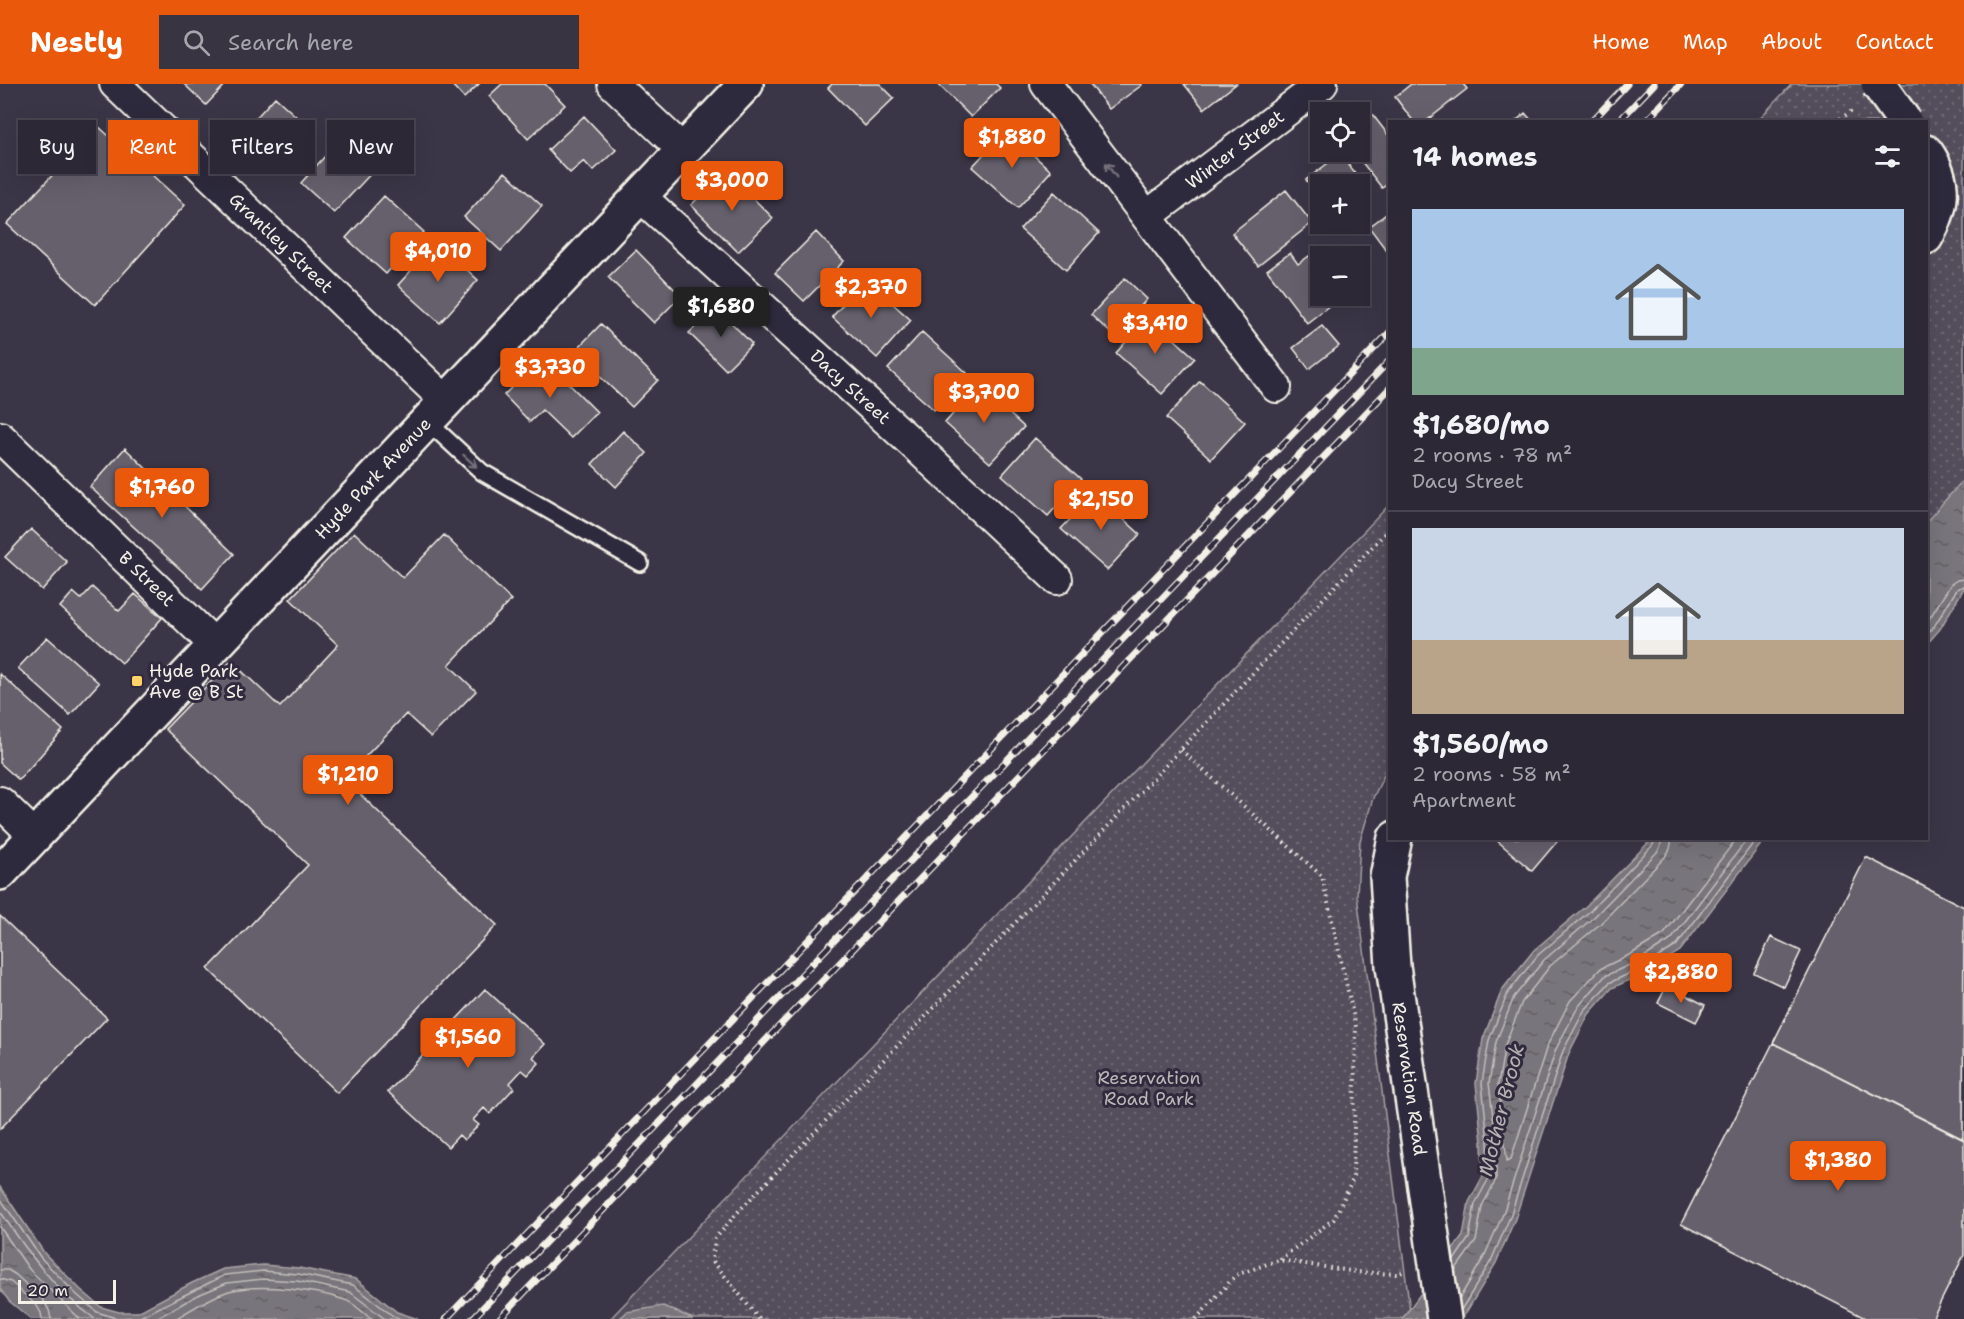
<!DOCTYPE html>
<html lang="en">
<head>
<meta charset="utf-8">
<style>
  :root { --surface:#2c2835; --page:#383441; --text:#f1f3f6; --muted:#a6a6ad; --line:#484450; --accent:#ea580c }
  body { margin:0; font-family:"Shantell Sans",sans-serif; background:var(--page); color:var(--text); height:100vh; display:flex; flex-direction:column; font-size:22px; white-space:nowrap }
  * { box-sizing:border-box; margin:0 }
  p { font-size:20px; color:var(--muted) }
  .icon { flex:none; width:33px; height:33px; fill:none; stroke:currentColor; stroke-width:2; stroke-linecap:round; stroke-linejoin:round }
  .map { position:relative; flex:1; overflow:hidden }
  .sheet { position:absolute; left:1388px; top:36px; width:540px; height:720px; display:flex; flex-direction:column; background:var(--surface); border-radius:0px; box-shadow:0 6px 24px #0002,0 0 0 2px var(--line) }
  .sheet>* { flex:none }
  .top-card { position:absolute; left:18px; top:36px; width:570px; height:54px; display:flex; gap:12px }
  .fabs { position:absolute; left:1310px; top:18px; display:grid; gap:12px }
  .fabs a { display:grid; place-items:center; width:60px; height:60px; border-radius:0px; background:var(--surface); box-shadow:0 6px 24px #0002,0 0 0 2px var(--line); font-size:30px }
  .scale { position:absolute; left:18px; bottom:15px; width:98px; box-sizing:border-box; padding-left:6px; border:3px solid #f4f1e8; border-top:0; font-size:16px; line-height:21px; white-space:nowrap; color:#f4f1e8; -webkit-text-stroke:4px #2f2a3d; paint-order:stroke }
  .price { position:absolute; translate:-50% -51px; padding:0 14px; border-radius:6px; background:var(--accent); color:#fff; font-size:20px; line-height:39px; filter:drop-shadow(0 2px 3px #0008) }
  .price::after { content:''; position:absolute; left:50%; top:36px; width:18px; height:14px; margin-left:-9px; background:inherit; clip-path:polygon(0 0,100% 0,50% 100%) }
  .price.active { background:#222; color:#fff }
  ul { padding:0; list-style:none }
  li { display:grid; align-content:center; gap:12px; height:318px; padding:0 24px }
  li+li { border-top:2px solid var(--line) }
  li span { display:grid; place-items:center; height:186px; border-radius:0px; color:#555 }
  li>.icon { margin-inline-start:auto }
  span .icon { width:108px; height:108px; fill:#fffc; stroke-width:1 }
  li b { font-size:26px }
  h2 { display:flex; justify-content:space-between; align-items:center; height:72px; padding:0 24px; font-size:26px }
  .pill { padding:0 21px; border-radius:0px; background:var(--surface); box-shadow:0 6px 24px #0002,0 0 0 2px var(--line); font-size:21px; line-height:54px }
  .pill.active { background:var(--accent); color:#fff }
  header { display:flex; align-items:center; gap:36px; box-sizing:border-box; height:84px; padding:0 30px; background:var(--accent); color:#fff }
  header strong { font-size:28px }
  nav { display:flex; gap:33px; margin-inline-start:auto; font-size:21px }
  .search { width:420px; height:54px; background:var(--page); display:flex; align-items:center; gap:15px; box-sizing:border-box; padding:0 21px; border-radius:0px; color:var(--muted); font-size:22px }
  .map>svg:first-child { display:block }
  .park { fill:url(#park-dots); stroke:#a4a0a2; stroke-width:1.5 }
  .water { fill:url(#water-ripples); stroke:#aaa6a7; stroke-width:1.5 }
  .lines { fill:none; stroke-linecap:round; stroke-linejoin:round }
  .shore { stroke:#c2bfbc; stroke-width:1.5 }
  .building { fill:#65616c; stroke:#f4f1e8; stroke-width:1.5 }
  .lane-casing { stroke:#f4f1e8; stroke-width:20 }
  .street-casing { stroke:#f4f1e8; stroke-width:34 }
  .secondary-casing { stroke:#f4f1e8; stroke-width:38 }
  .primary-casing { stroke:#f4f1e8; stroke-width:38 }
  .path { stroke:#f4f1e8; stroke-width:4; stroke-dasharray:1.5 4.5; stroke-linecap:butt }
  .lane { stroke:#2f2a3d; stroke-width:15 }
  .street { stroke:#2f2a3d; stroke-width:30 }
  .secondary { stroke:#2f2a3d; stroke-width:33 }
  .primary { stroke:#2f2a3d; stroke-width:33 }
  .rail-casing { stroke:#f4f1e8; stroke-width:7 }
  .rail { stroke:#2f2a3d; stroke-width:4.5; stroke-dasharray:14; stroke-linecap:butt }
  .secondary-bridge-casing { stroke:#f4f1e8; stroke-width:38; stroke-linecap:butt }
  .secondary-bridge { stroke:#2f2a3d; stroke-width:33 }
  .oneway { stroke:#747079 }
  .poi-dot { fill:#ffd166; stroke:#2f2a3d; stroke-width:2 }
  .labels { text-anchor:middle; stroke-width:6; stroke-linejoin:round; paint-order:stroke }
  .street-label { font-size:18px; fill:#f4f1e8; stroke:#2f2a3d }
  .poi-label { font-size:18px; fill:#f4f1e8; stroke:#2f2a3d; text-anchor:start }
  .park-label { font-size:18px; fill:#bcb8b7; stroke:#2f2a3d }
  .water-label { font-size:20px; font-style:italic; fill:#b6b2b2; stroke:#2f2a3d }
</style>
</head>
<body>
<header>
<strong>Nestly</strong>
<div class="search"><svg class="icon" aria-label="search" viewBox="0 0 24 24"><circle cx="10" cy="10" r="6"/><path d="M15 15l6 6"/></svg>Search here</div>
<nav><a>Home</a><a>Map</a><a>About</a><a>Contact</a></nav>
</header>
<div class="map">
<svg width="1964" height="1235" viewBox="0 0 1964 1235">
  <defs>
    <pattern id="park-dots" width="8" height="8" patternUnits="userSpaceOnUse" patternTransform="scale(1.5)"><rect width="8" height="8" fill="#534e5c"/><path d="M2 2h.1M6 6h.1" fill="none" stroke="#6c6873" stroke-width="1.8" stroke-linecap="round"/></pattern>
    <pattern id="water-ripples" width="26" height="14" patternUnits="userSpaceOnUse" patternTransform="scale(1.5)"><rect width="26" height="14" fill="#78747b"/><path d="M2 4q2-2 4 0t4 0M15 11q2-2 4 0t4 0" fill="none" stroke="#636063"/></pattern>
  </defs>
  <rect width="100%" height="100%" fill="#3b3647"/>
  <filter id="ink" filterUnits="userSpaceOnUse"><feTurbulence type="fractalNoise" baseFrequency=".0167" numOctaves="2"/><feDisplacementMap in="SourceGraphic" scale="12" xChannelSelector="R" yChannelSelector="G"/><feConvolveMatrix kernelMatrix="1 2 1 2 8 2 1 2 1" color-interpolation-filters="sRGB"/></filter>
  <g filter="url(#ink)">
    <path class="park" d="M 1792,0 L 1964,0 L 1964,405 L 1926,450 L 1926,38 L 1756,38 Z
      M 1389,421 L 1389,681 L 1373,714 L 1360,757 L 1357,811 L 1411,1235 L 610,1235 Z"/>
    <path class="water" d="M 1964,395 L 1964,504 L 1940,545 L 1926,561 L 1926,438 Z
      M 1652,755 L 1765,755 L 1680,867 L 1642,890 L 1612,904 L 1589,930 L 1569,969 L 1515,1135 L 1496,1179 L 1462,1235 L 1402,1235 L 1463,1152 L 1469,1118 L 1483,1092 L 1482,1059 L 1476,999 L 1483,955 L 1502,906 L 1534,866 L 1586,822 Z
      M 0,1103 L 45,1170 L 80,1205 L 101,1223 L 119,1228 L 138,1228 L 192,1199 L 223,1185 L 263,1181 L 299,1184 L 356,1195 L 397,1228 L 418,1235 L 31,1235 L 9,1217 L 0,1205 Z
      M 663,1222 L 693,1235 L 619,1235 L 627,1228 Z"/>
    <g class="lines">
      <path class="shore" d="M 1926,540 L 1951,500 L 1957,496 L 1964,495
        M 1926,552 L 1935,541 L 1957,505 L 1964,502
        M 1672,754 L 1670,765 L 1665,773 L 1601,839 L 1550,882 L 1522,918 L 1505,961 L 1498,1000 L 1507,1077 L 1511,1075 L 1547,962 L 1570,917 L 1600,885 L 1631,870 L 1664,850 L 1737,754
        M 0,1114 L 41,1174 L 76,1210 L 97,1228 L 116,1234 L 140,1233 L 225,1191 L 263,1187 L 298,1190 L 353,1201 L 393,1232 L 400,1235
        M 0,1127 C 27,1167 55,1207 95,1235
        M 0,1143 L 29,1185 L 80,1235
        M 1454,1176 L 1469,1154 L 1475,1120 L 1489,1094 L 1488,1058 L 1482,999 L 1489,956 L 1508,909 L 1538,871 L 1590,827 L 1653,761 L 1655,754
        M 0,1186 L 8,1186 L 16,1191 L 43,1216 L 49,1226 L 51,1235
        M 1455,1186 L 1476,1157 L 1482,1122 L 1496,1096 L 1496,1058 L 1489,999 L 1496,958 L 1514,913 L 1544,876 L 1595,832 L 1659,766 L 1663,754
        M 0,1195 L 11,1198 L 37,1222 L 41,1229 L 42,1235
        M 1459,1215 L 1484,1173 L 1503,1130 L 1556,965 L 1578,923 L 1605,892 L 1636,878 L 1671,856 L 1748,754
        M 1461,1226 L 1491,1177 L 1510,1133 L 1563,967 L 1584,927 L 1609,899 L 1639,885 L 1676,862 L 1757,754
        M 155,1235 L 198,1211 L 227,1199 L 263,1195 L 297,1197 L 350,1208 L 385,1235
        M 175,1235 C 192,1225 210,1213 229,1207 C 259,1199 316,1206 345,1216 C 354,1219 364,1229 371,1235"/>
    </g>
    <path class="building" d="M 184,0 L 226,0 L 206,21 Z
      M 451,0 L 479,0 L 464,14 Z
      M 502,0 L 545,0 L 565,21 L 528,55 L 489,12 Z
      M 832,0 L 880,0 L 894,14 L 865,42 L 828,4 Z
      M 938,0 L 996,0 L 1000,4 L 971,33 Z
      M 1090,0 L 1141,0 L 1142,1 L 1109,25 Z
      M 1184,0 L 1236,0 L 1204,25 Z
      M 1411,0 L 1463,0 L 1467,5 L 1425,38 L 1414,38 L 1395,13 Z
      M 275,13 L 299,35 L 266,71 L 242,49 Z
      M 1369,26 L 1389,52 L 1389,99 L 1382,104 L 1354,68 L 1359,68 L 1359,34 Z
      M 1525,29 L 1533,38 L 1515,38 Z
      M 584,32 L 616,66 L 593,87 L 584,77 L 570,89 L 548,66 Z
      M 98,42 L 185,121 L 95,221 L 7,140 Z
      M 1006,46 L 1051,87 L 1018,124 L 972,83 Z
      M 343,52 L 377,83 L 334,129 L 301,99 Z
      M 1340,70 L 1366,104 L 1359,110 L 1359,100 L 1320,100 L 1320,114 L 1306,96 Z
      M 726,87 L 773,134 L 738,168 L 691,121 Z
      M 505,88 L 542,122 L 501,167 L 464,133 Z
      M 1286,106 L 1312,139 L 1258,182 L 1232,149 Z
      M 1054,108 L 1099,149 L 1066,186 L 1020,145 Z
      M 384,112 L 424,148 L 386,190 L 346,154 Z
      M 1389,128 L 1389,166 L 1387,167 L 1369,143 Z
      M 816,148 L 844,177 L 804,217 L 775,189 Z
      M 437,158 L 478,196 L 440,239 L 398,201 Z
      M 636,166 L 681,212 L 654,239 L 608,193 Z
      M 1290,169 L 1298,180 L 1309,172 L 1318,183 L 1320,182 L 1320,212 L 1337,212 L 1339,214 L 1307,239 L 1267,186 Z
      M 1125,194 L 1147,215 L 1114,252 L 1091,231 Z
      M 865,195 L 911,236 L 877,274 L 832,233 Z
      M 716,223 L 752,260 L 726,286 L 689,249 Z
      M 1149,232 L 1195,274 L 1162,310 L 1116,269 Z
      M 601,240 L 658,296 L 632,323 L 574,268 Z
      M 1322,242 L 1339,262 L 1309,285 L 1293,264 Z
      M 922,248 L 967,289 L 934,326 L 888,285 Z
      M 542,273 L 597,328 L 571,354 L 542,326 L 530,338 L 504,311 Z
      M 1200,297 L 1245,338 L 1211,375 L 1166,334 Z
      M 978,301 L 1024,343 L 990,379 L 945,339 Z
      M 623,347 L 647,369 L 616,403 L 592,380 Z
      M 1035,354 L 1081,395 L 1048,432 L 1002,391 Z
      M 125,364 L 234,470 L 202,505 L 90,403 Z
      M 1095,409 L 1140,450 L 1107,486 L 1061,445 Z
      M 31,445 L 67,478 L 42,506 L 5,473 Z
      M 354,448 L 403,494 L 444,451 L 511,516 L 449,581 L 476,607 L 431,653 L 406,630 L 344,695 L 497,841 L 337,1009 L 208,885 L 308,781 L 165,645 L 231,577 L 280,623 L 338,561 L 290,515 Z
      M 92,503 L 119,527 L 135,510 L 162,534 L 122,579 L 60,523 L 73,508 L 81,515 Z
      M 47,553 L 99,599 L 70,631 L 18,584 Z
      M 0,590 L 63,646 L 19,696 L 0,679 Z
      M 1494,754 L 1560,754 L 1532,787 Z
      M 1866,773 L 1964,823 L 1963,1055 L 1773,959 Z
      M 0,832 L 107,934 L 0,1045 Z
      M 1771,853 L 1801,867 L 1784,903 L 1754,889 Z
      M 1667,901 L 1705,921 L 1696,938 L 1658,919 Z
      M 485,905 L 545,960 L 533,973 L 539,979 L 528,991 L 522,986 L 510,999 L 514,1004 L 490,1030 L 484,1024 L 473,1036 L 479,1041 L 464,1056 L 459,1051 L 448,1063 L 388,1008 Z
      M 1773,959 L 1964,1056 L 1964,1171 L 1932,1235 L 1867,1235 L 1681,1140 Z"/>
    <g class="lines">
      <g class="lane-casing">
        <path id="lane" d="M 427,337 L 482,388 L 640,479"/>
      </g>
      <g class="street-casing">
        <g id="street">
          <path id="s1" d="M 115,0 L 446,317"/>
          <path d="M 613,0 L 683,66"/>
          <path d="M 1046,0 L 1276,303"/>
          <path id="s2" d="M 640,112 L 912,359 L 1057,495"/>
          <path id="s3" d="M 1147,132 L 1322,0"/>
          <path id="s4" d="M 0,353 L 215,561"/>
          <path d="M 0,718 L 35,752"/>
        </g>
      </g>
      <g class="secondary-casing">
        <g id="secondary">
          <path d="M 1926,68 C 1947,98 1943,123 1926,153"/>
          <path id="s5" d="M 1395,754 L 1387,793 L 1393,882 L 1444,1235"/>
        </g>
      </g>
      <g class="primary-casing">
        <g id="primary">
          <path id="s6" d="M 0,789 L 746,0"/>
        </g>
      </g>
      <path class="path" d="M 1835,38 L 1855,25
        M 1181,666 L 1322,792 L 1356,943 L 1353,1095 L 1334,1135 L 1279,1176
        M 759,1235 L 712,1176 L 715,1155 L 737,1129 L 1134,715 L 1389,445
        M 1196,1235 L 1236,1191 L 1279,1176 L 1357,1188 L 1397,1190 L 1405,1187"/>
      <use href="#lane" class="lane"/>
      <use href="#street" class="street"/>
      <use href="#secondary" class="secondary"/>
      <use href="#primary" class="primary"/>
      <g class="rail-casing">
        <path id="rail" d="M 1591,38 L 1627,0
          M 1618,38 L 1654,0
          M 1645,38 L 1681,0
          M 446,1235 L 1389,249
          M 472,1235 L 1389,277
          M 499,1235 L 1389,305"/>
      </g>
      <use href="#rail" class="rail"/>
      <g class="secondary-bridge-casing">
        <path id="secondary-bridge" d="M 1878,0 L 1905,38"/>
      </g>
      <use href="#secondary-bridge" class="secondary-bridge"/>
    </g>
    <defs><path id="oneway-shaft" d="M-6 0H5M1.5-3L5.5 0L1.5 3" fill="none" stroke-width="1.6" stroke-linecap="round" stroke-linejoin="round" transform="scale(1.5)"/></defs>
    <g class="oneway">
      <use href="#oneway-shaft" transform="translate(1111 86) rotate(-127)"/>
      <use href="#oneway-shaft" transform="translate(470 377) rotate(43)"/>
    </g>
  </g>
  <rect class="poi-dot" x="131" y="591" width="12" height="12" rx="3"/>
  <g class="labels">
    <g class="street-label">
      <text dy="6" stroke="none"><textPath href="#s3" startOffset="110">Winter Street</textPath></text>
      <text dy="6" stroke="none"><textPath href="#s1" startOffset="230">Grantley Street</textPath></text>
      <text dy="6" stroke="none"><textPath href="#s2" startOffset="284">Dacy Street</textPath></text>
      <text dy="6" stroke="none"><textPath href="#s6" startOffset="543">Hyde Park Avenue</textPath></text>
      <text dy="6" stroke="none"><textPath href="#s4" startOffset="204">B Street</textPath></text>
      <text dy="6" stroke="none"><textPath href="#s5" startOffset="243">Reservation Road</textPath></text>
    </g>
    <g class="poi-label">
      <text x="149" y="593">Hyde Park<tspan x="149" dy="21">Ave @ B St</tspan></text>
    </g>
    <g class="park-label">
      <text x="1149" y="1000">Reservation<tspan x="1149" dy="21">Road Park</tspan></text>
    </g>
    <g class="water-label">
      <text transform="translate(1501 1026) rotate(-76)" y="7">Mother Brook</text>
    </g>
  </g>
</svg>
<div class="fabs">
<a><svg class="icon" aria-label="locate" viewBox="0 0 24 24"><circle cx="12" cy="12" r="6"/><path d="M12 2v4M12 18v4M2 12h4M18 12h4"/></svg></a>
<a>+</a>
<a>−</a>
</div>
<div class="scale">20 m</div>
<b class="price" style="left:1012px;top:85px">$1,880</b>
<b class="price" style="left:732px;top:128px">$3,000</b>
<b class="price" style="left:438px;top:199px">$4,010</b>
<b class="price" style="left:871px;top:235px">$2,370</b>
<b class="price active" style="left:721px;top:254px">$1,680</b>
<b class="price" style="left:1155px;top:271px">$3,410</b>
<b class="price" style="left:550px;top:315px">$3,730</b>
<b class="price" style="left:984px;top:340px">$3,700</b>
<b class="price" style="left:162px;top:435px">$1,760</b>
<b class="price" style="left:1101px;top:447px">$2,150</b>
<b class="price" style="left:348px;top:722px">$1,210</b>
<b class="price" style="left:1681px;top:920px">$2,880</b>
<b class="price" style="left:468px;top:985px">$1,560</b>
<b class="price" style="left:1838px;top:1108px">$1,380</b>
<div class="top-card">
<a class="pill">Buy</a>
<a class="pill active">Rent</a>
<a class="pill">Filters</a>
<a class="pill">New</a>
</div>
<section class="sheet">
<h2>14 homes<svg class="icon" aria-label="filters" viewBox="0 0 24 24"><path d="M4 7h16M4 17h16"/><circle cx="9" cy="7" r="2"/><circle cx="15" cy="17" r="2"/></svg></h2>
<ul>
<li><span style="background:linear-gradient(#a9c7e8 75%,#7fa58c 0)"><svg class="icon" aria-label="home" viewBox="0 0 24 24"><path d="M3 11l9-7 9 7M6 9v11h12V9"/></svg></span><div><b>$1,680/mo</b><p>2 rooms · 78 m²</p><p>Dacy Street</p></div></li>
<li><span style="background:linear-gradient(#c9d6e8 60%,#b9a48a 0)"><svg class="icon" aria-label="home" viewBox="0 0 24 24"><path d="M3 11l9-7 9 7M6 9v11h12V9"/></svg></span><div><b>$1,560/mo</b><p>2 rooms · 58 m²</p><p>Apartment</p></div></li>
</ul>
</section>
</div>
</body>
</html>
